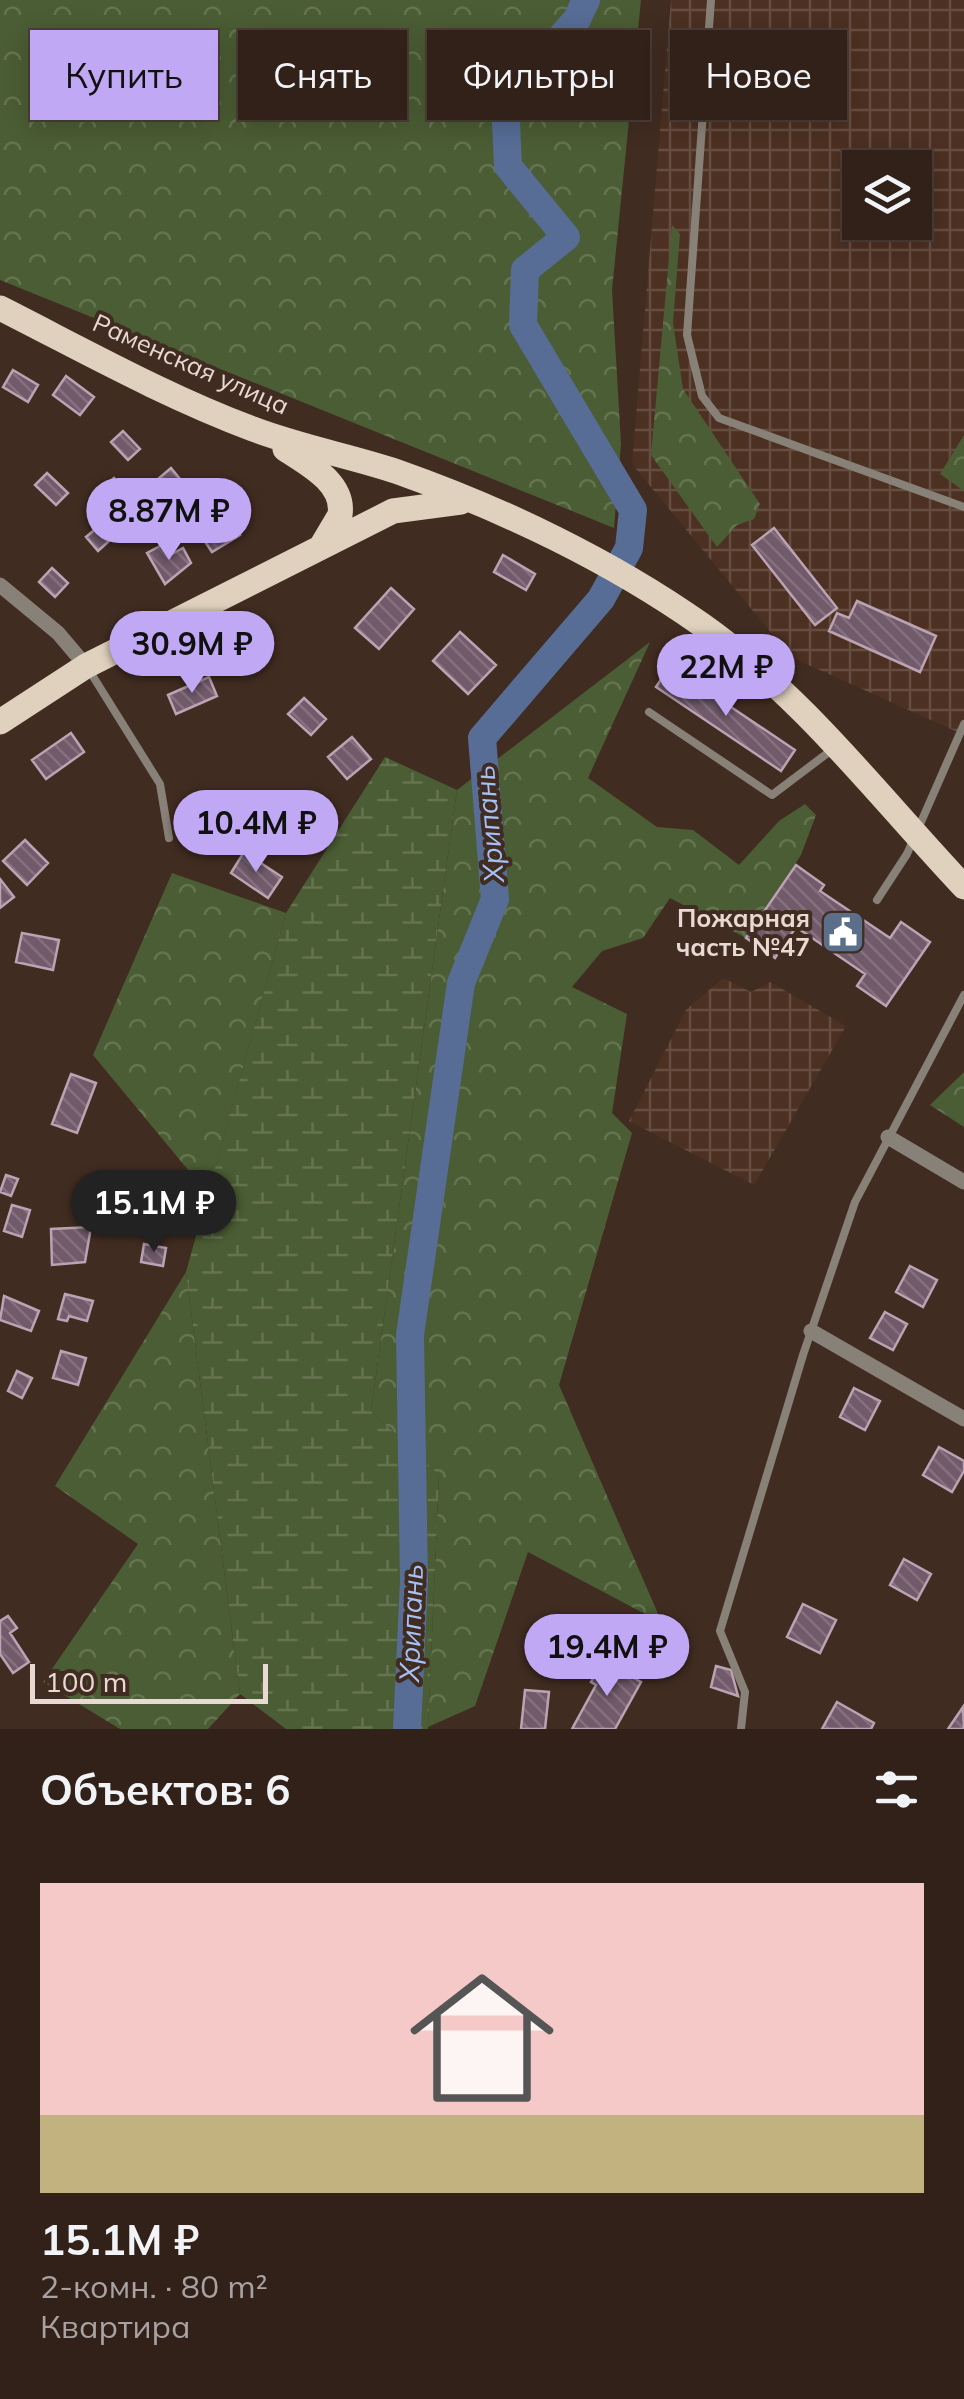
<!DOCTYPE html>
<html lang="ru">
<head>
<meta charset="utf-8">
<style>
  :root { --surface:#312119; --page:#3d2e26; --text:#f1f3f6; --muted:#a8a3a2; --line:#4c3e38; --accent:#c0a8f4 }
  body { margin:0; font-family:Mulish,sans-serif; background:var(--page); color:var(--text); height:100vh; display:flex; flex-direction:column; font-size:38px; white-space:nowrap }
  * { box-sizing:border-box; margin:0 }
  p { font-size:32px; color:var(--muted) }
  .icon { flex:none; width:55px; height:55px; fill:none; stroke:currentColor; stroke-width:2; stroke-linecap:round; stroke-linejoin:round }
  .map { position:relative; height:1729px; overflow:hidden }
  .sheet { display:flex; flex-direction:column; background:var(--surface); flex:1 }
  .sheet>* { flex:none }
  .top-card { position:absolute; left:30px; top:30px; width:905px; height:90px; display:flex; gap:20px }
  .fabs { position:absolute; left:842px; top:150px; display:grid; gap:20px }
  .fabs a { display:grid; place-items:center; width:90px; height:90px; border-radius:0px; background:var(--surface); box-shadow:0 5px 25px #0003,0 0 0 2px var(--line); font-size:50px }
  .scale { position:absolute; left:30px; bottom:25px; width:238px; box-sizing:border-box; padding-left:10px; border:5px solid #e8d9d3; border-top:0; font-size:28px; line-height:35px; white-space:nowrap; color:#e8d9d3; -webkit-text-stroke:8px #412c21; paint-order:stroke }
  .price { position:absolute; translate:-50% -85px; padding:0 22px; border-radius:35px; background:var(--accent); color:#111; font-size:32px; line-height:65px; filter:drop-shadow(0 2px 5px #0008) }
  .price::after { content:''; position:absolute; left:50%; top:60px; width:30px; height:22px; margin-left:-15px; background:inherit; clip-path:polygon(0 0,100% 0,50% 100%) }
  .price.selected { background:#222; color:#fff }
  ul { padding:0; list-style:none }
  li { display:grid; align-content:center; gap:20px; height:530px; padding:0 40px }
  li+li { border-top:2px solid var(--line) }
  li span { display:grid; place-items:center; height:310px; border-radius:0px; color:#555 }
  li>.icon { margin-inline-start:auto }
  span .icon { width:180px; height:180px; fill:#fffc; stroke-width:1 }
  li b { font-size:42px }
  h2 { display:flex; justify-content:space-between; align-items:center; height:120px; padding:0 40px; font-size:42px }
  .pill { padding:0 35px; border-radius:0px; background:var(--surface); box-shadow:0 5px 25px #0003,0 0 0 2px var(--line); font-size:35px; line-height:90px }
  .pill.selected { background:var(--accent); color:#111 }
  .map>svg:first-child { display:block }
  .industrial { fill:url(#industrial-grid); fill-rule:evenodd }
  .forest { fill:url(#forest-crowns) }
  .wetland { fill:url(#wetland-marsh) }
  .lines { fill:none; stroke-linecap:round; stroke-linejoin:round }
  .river { stroke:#576d96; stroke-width:28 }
  .building { fill:url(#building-back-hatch); stroke:#bba3b3; stroke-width:2.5 }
  .lane { stroke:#888178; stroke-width:8 }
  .street { stroke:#888178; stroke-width:15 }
  .primary { stroke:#dfd1bd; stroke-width:25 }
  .labels { text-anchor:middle; stroke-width:8; stroke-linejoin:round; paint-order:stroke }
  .street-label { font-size:25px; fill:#e8d9d3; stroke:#412c21 }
  .poi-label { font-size:25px; font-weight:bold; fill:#e8d9d3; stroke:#412c21; text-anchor:end }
  .water-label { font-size:28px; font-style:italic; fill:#a5c2f6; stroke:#412c21 }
</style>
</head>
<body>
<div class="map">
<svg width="964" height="1729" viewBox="0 0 964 1729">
  <defs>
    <pattern id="industrial-grid" width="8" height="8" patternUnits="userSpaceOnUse" patternTransform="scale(2.5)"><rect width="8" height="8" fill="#4c3022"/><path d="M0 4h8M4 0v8" fill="none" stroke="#664d41"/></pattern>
    <pattern id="forest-crowns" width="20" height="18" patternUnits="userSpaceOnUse" patternTransform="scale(2.5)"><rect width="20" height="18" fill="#4b5d34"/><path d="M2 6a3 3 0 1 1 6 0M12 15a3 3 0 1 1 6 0" fill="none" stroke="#657450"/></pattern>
    <pattern id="wetland-marsh" width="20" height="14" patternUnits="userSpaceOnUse" patternTransform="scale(2.5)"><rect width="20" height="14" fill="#4b5d34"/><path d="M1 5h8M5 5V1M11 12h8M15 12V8" fill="none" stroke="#657450"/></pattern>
    <pattern id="building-back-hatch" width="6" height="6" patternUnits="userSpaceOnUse" patternTransform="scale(2.5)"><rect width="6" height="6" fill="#715a6a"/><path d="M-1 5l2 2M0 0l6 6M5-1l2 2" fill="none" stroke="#85717e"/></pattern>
  </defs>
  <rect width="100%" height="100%" fill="#412c21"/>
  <path class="industrial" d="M 671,0 L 964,0 L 964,735 L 791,657 L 632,464 ZM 860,168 L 915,168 L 915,222 L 860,222 Z
    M 723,978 L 751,992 L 770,982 L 846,1026 L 754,1185 L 629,1121 L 686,1010 Z"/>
  <path class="forest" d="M 0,0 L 641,0 L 612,290 L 621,444 L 614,528 L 0,280 Z
    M 672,225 L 680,234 L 673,323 L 683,389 L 760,504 L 754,519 L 737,525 L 717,547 L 651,455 Z
    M 964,435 L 964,491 L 940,474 Z
    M 650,642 L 588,778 L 657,827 L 693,830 L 739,865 L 779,821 L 805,804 L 816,815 L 801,855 L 746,938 L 670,898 L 643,938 L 602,951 L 572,987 L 627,1014 L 612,1113 L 632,1133 L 559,1385 L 662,1623 L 528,1552 L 475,1706 L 428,1727 L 439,1476 L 371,1411 L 457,790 Z
    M 172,873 L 286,913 L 208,1194 L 93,1055 Z
    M 964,1072 L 964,1127 L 930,1105 Z
    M 186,1272 L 240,1694 L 208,1729 L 120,1729 L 43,1682 L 138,1544 L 55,1486 Z"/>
  <path class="wetland" d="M 385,757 L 457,790 L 371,1411 L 439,1475 L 428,1729 L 286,1729 L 240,1694 L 186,1272 L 286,913 Z"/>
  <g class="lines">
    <path class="river" d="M 407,1729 L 414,1581 L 410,1335 L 461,983 L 495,899 L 482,738 L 601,599 L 629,548 L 633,510 L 523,325 L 525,270 L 566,237 L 508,166 L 505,101 L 577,19 L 586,0"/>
  </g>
  <path class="building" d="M 13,370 L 38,385 L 28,402 L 3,387 Z
    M 66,376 L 94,397 L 80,415 L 53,395 Z
    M 123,431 L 140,449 L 128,460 L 111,442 Z
    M 171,468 L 185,485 L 159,507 L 145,490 Z
    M 47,473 L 68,493 L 56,505 L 35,485 Z
    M 114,478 L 123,490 L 103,506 L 94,494 Z
    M 230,519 L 240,535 L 212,552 L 202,537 Z
    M 105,521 L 117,534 L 98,551 L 86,537 Z
    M 774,528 L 837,608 L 815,625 L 752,545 Z
    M 162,545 L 168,556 L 183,548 L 191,563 L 165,584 L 147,553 Z
    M 503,555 L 535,574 L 526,590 L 494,572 Z
    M 52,568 L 68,583 L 55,597 L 39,582 Z
    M 391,588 L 414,609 L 379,649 L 355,628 Z
    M 857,601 L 936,636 L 920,672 L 829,631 L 837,613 L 849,618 Z
    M 460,632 L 496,665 L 468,694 L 433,661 Z
    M 670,666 L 795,750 L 781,771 L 656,687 Z
    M 209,677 L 217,696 L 176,714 L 168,695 Z
    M 304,698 L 326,719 L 311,735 L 288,714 Z
    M 71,733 L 84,752 L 46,779 L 32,760 Z
    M 352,737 L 371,759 L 347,779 L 328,757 Z
    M 25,840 L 48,863 L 27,885 L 3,861 Z
    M 244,852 L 282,877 L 268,898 L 231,873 Z
    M 796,865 L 824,885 L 820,891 L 890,938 L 901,922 L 930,942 L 886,1006 L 857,986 L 865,974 L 796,927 L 775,958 L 746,938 Z
    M 0,879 L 14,897 L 0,908 Z
    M 22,933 L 59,940 L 53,970 L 16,962 Z
    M 71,1074 L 96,1083 L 77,1133 L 52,1124 Z
    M 6,1175 L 18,1179 L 11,1196 L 0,1192 Z
    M 96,1185 L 126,1198 L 116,1220 L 86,1206 Z
    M 12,1205 L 30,1210 L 22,1237 L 4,1231 Z
    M 91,1227 L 85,1262 L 52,1265 L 51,1229 Z
    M 144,1244 L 166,1248 L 163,1266 L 141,1262 Z
    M 910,1266 L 937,1280 L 923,1307 L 896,1292 Z
    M 65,1294 L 93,1301 L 87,1321 L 69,1316 L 67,1321 L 58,1319 Z
    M 4,1296 L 39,1311 L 31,1331 L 0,1320 Z
    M 885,1312 L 907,1324 L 893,1350 L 870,1338 Z
    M 61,1351 L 86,1358 L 78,1385 L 53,1378 Z
    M 17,1371 L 32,1378 L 22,1398 L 8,1391 Z
    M 854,1388 L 880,1401 L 865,1430 L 840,1417 Z
    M 939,1447 L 964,1461 L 964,1471 L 952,1492 L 923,1475 Z
    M 904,1559 L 931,1574 L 917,1600 L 890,1585 Z
    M 803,1604 L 836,1620 L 820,1653 L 787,1637 Z
    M 8,1616 L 17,1628 L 10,1633 L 29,1662 L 13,1673 L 0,1654 L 0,1621 Z
    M 603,1661 L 641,1682 L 615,1729 L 572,1729 L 596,1685 L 591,1682 Z
    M 716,1666 L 731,1670 L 738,1696 L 711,1687 Z
    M 525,1690 L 549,1692 L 545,1729 L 521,1729 Z
    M 837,1702 L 874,1723 L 871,1729 L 822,1729 Z
    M 963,1707 L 964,1729 L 948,1729 Z"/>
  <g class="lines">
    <path class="lane" d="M 711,0 L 687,335 L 702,396 L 719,418 L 964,507
      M 89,670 L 160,784 L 169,838
      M 649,712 L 772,795 L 833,749
      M 877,900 L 907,854 L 964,724
      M 741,1729 L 745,1692 L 720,1631 L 803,1355 L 855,1202 L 964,995"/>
    <path class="street" d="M 0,585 L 58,633 L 86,666
      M 888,1137 L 964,1182
      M 811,1331 L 964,1419"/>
    <path class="primary" d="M 0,308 C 83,350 165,396 253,429 C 300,447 350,456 398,472 C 503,509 611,561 702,625 C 804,697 879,797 964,887
      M 285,449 C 308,464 345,483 340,515 L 321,547
      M 0,722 L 86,666 L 393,511 L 461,502"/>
  </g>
  <defs>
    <g id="civic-square" transform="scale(2.25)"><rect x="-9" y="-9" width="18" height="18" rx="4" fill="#5c6f8a" stroke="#412c21"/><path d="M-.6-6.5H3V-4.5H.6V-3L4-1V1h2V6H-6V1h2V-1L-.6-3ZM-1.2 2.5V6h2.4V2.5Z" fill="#fff"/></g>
  </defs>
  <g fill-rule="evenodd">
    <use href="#civic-square" x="843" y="932"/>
  </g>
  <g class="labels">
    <g class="street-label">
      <text transform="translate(191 364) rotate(24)" y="9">Раменская улица</text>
    </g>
    <g class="poi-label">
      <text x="810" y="927">Пожарная<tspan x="810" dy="29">часть №47</tspan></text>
    </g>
    <g class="water-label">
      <text transform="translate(489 824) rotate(-95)" y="10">Хрипань</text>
      <text transform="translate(411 1623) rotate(-88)" y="10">Хрипань</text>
    </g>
  </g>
</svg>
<div class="fabs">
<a><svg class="icon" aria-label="layers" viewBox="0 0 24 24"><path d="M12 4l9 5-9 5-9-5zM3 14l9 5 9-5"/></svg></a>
</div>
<div class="scale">100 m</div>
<b class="price" style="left:169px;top:563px">8.87M ₽</b>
<b class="price" style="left:192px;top:696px">30.9M ₽</b>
<b class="price" style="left:726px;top:719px">22M ₽</b>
<b class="price" style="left:256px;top:875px">10.4M ₽</b>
<b class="price selected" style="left:154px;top:1255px">15.1M ₽</b>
<b class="price" style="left:607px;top:1699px">19.4M ₽</b>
<div class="top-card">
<a class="pill selected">Купить</a>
<a class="pill">Снять</a>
<a class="pill">Фильтры</a>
<a class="pill">Новое</a>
</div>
</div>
<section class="sheet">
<h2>Объектов: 6<svg class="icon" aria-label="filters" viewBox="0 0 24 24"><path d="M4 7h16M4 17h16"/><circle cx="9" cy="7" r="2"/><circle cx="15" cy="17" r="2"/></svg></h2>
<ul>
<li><span style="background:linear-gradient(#f6c9c9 75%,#c2b280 0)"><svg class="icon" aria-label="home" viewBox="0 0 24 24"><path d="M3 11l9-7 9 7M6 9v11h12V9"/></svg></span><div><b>15.1M ₽</b><p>2-комн. · 80 m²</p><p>Квартира</p></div></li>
</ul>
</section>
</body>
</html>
